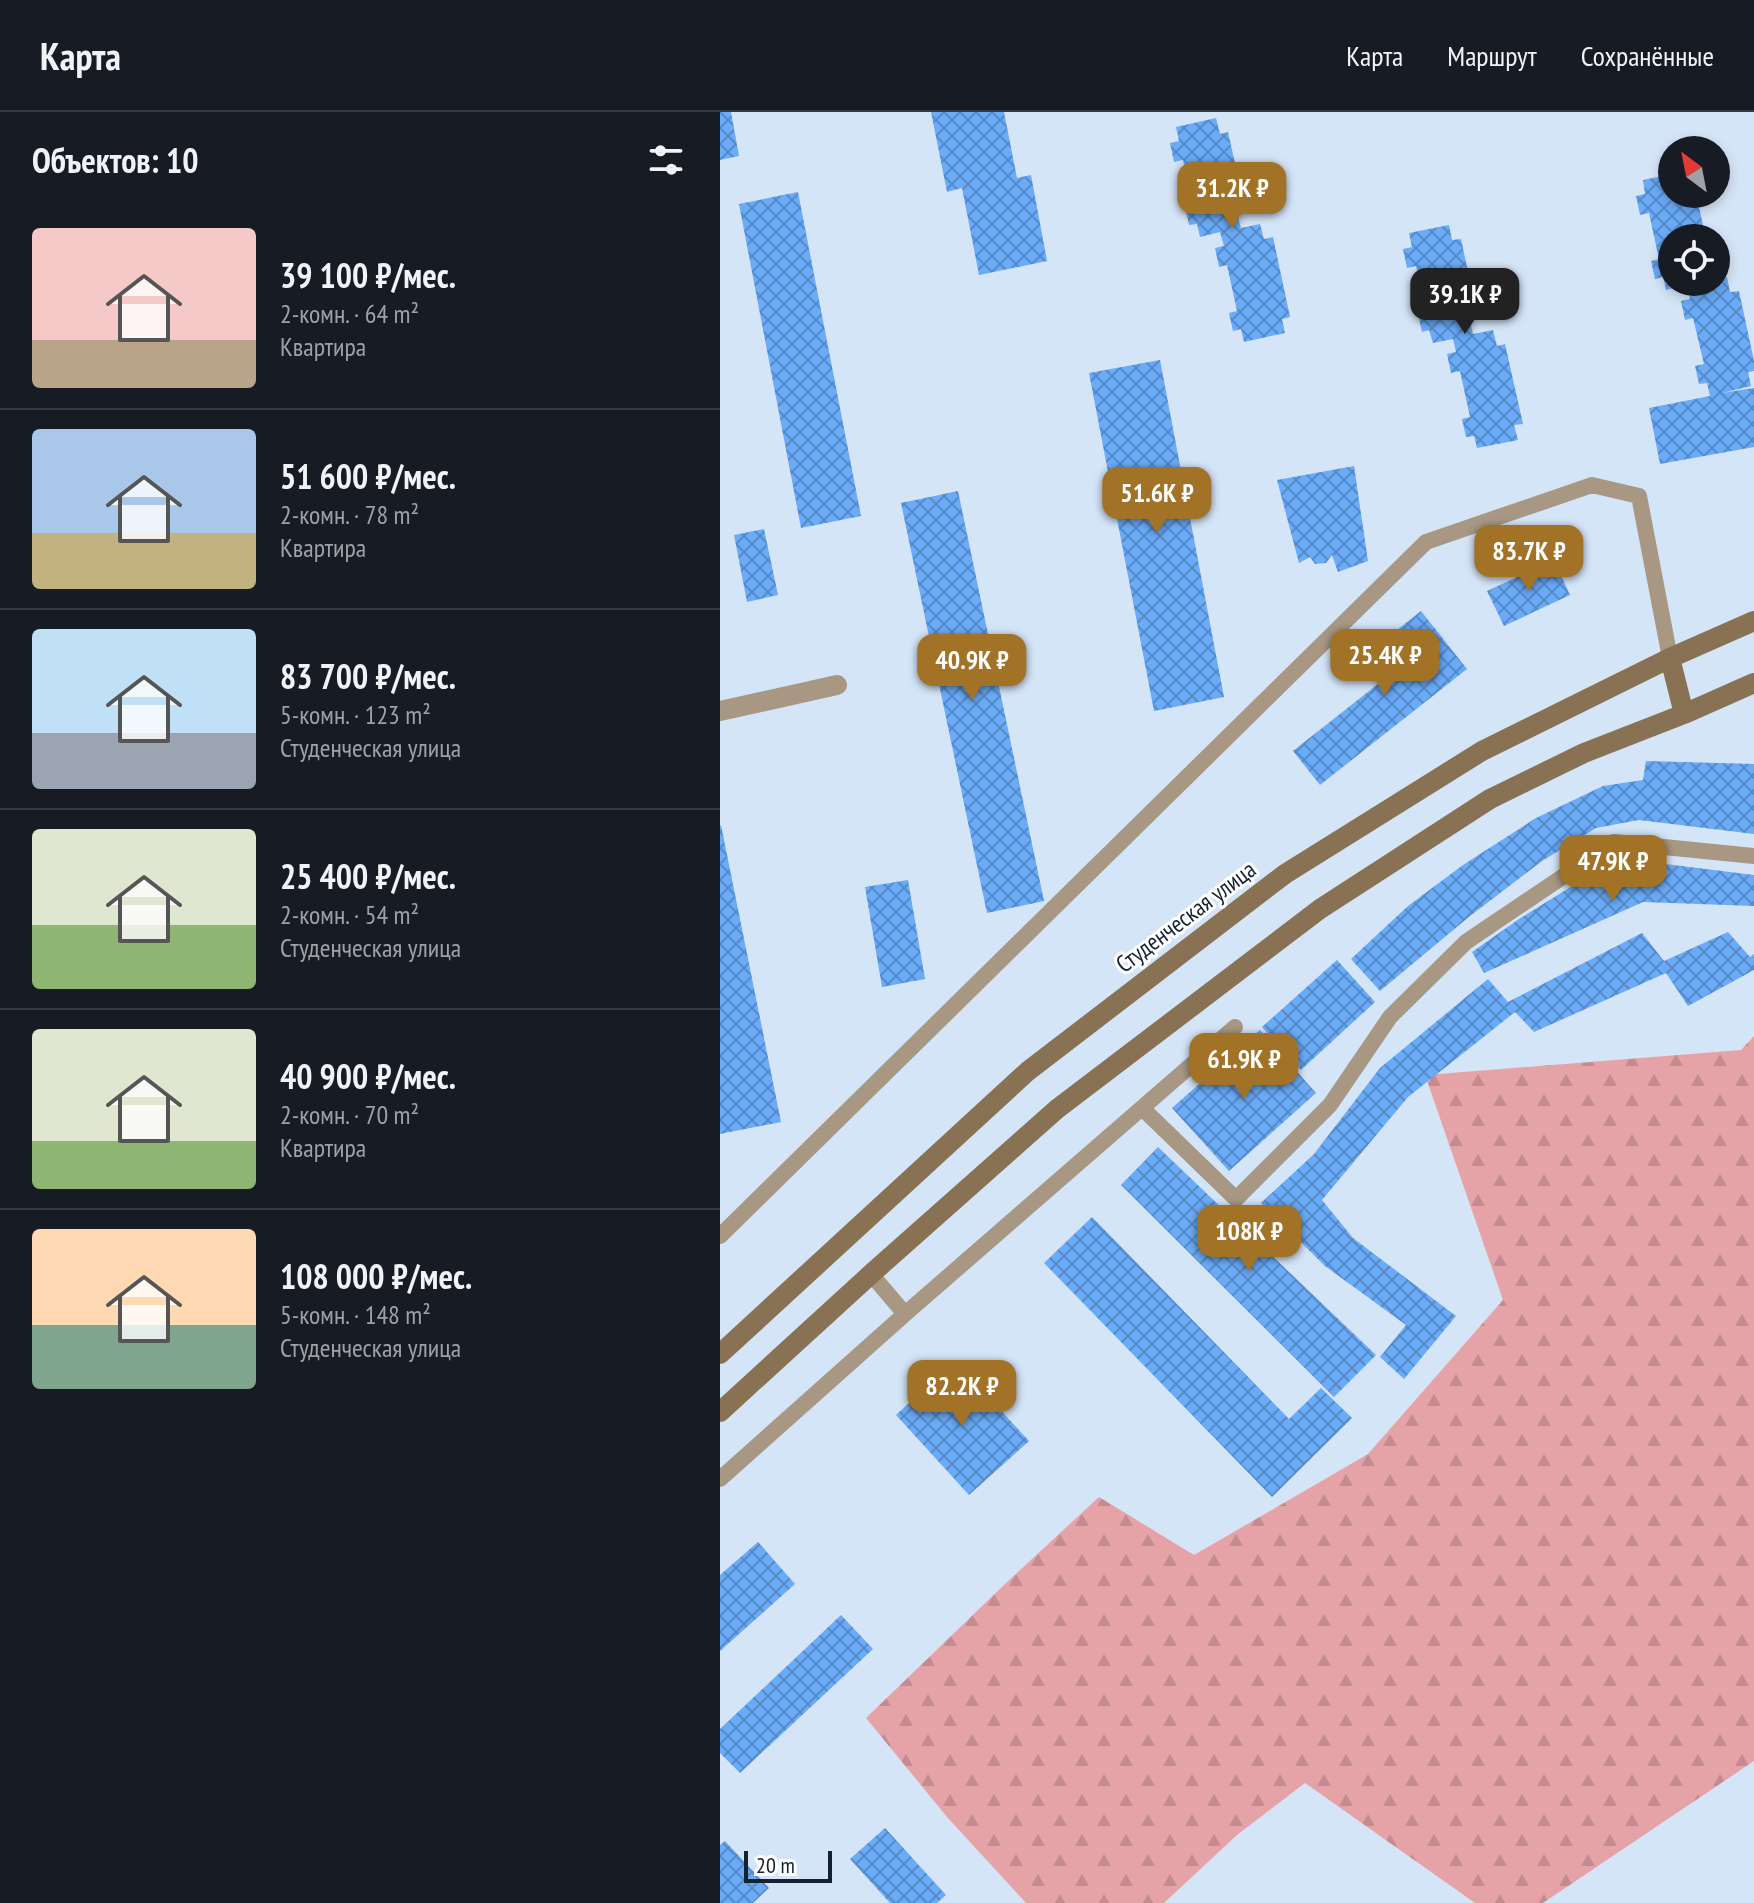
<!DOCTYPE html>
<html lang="ru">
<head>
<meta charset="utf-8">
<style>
  :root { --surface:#171b24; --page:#242831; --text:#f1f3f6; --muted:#9ea1a6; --line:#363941; --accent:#a27227 }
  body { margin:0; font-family:"PT Sans Narrow",sans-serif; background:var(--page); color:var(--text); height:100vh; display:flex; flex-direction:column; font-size:30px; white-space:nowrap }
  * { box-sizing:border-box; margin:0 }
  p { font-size:26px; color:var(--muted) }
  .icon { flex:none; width:44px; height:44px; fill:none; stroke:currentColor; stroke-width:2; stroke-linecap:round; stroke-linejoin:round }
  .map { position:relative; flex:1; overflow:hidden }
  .panel { display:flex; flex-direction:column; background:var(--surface); width:720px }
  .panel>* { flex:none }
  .needle { width:52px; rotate:328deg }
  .buttons { position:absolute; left:938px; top:24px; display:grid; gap:16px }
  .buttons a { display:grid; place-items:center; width:72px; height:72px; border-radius:50%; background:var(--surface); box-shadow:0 4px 12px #0003; font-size:40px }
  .scale { position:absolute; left:24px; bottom:20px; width:88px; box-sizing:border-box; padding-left:8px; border:4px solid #132132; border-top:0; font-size:22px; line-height:28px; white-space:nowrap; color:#132132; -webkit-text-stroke:6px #fff; paint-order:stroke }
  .price { position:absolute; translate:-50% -68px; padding:0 18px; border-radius:16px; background:var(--accent); color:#fff; font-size:26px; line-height:52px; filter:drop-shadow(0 2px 4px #0008) }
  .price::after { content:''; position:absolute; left:50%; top:48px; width:24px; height:18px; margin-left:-12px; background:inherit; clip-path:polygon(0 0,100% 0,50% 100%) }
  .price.active { background:#222; color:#fff }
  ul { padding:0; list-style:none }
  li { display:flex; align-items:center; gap:24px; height:200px; padding:0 32px }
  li+li { border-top:2px solid var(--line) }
  li span { display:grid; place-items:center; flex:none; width:224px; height:160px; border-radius:8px; color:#555 }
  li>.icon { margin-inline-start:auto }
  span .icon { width:96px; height:96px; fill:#fffc; stroke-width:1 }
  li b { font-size:34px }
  h2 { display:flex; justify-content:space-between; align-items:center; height:96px; padding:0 32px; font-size:34px }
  header { display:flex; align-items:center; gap:48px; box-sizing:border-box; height:112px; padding:0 40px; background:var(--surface); border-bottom:2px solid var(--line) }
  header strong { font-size:38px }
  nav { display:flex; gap:44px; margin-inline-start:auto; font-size:28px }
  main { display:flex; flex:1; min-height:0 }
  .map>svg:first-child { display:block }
  .forest { fill:url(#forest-firs) }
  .building { fill:url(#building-cross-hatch) }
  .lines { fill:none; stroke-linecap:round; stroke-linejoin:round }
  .lane { stroke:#a79783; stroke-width:16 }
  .street { stroke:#a79783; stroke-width:20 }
  .secondary { stroke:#897254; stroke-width:20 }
  .labels { text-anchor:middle; stroke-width:6; stroke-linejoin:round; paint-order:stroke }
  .street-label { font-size:24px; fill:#132132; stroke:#fff }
</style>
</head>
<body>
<header>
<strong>Карта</strong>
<nav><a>Карта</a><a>Маршрут</a><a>Сохранённые</a></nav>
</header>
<main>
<section class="panel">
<h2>Объектов: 10<svg class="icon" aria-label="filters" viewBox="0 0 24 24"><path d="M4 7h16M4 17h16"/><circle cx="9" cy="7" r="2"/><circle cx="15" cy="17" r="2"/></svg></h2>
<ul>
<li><span style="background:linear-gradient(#f6c9c9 70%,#b9a48a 0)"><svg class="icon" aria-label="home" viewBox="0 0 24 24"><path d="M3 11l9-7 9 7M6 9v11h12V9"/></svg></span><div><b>39 100 ₽/мес.</b><p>2-комн. · 64 m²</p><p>Квартира</p></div></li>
<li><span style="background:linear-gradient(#a9c7e8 65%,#c2b280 0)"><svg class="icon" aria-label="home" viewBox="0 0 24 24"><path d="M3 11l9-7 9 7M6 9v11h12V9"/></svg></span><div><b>51 600 ₽/мес.</b><p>2-комн. · 78 m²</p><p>Квартира</p></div></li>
<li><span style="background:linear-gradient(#bfe0f5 65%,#9aa5b1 0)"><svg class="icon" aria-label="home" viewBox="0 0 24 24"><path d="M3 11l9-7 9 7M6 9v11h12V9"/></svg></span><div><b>83 700 ₽/мес.</b><p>5-комн. · 123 m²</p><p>Студенческая улица</p></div></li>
<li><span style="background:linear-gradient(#dfe7d0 60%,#8fb573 0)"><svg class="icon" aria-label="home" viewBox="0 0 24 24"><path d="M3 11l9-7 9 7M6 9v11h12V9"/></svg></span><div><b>25 400 ₽/мес.</b><p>2-комн. · 54 m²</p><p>Студенческая улица</p></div></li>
<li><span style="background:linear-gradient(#dfe7d0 70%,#8fb573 0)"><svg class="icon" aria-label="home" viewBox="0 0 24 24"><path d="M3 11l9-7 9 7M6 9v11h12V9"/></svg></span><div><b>40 900 ₽/мес.</b><p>2-комн. · 70 m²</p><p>Квартира</p></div></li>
<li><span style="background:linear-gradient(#ffd9b3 60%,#7fa58c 0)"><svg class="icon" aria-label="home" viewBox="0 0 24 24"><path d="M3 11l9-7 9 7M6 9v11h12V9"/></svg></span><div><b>108 000 ₽/мес.</b><p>5-комн. · 148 m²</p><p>Студенческая улица</p></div></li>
</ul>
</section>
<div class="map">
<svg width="1034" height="1791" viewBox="0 0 1034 1791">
  <defs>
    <pattern id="forest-firs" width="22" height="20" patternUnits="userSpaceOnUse" patternTransform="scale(2)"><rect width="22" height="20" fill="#e5a3a8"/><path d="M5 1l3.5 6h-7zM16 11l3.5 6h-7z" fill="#c48c91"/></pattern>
    <pattern id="building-cross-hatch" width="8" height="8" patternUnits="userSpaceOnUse" patternTransform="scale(2)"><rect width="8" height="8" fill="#6aabf8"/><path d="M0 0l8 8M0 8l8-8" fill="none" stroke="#568bc9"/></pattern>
  </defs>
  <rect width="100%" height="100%" fill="#d5e5f8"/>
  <path class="forest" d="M 1034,924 L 1034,1649 L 823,1791 L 755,1791 L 585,1671 L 517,1723 L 444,1791 L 306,1791 L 227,1705 L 146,1606 L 285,1472 L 379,1385 L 474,1443 L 648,1342 L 783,1188 L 705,963 L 1021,938 Z"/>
  <path class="building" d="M 0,0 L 11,0 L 19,44 L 0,48 Z
    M 211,0 L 284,0 L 297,66 L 311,63 L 327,149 L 259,163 L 242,76 L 227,80 Z
    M 496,6 L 500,22 L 508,20 L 526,100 L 517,102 L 521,116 L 540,112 L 544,127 L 553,125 L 570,205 L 562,207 L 565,221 L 524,230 L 521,217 L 513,219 L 509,201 L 517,199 L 507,153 L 499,155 L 495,136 L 504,134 L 500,120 L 480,125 L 477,112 L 469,113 L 465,96 L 473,94 L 463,48 L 454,50 L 450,31 L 459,29 L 456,15 Z
    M 952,62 L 952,82 L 976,82 L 986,126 L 952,126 L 952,170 L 996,170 L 996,167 L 1007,165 L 1010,180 L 1019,179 L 1034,249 L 1034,259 L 1028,260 L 1031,274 L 1002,281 L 1034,276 L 1034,335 L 940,352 L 929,296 L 990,284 L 987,271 L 979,272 L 975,254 L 984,252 L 973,206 L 965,208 L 961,189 L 970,187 L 967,173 L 946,178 L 943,165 L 935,167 L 931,149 L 939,147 L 929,101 L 920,103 L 916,84 L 925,82 L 923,68 Z
    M 78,80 L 141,404 L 81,416 L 19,92 Z
    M 729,113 L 732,128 L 741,127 L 758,206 L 750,208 L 753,222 L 773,218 L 777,234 L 785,232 L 803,312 L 794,313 L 798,328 L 757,336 L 754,324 L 746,325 L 742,307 L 750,305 L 740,259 L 731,261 L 727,242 L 736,240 L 733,227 L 713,231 L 709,218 L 702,220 L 698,202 L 706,200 L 696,154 L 687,156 L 683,137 L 692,135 L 689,121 Z
    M 440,248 L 504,585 L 434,599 L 369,261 Z
    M 634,354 L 648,449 L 618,460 L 612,443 L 606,451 L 595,452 L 590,445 L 579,451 L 557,368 Z
    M 238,379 L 324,789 L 267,801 L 181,391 Z
    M 44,417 L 58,483 L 27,490 L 14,423 Z
    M 834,448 L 850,483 L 784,514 L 767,479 Z
    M 701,499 L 747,557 L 600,673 L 573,639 L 668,564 L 649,540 Z
    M 926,649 L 1034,652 L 1034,722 L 919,708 L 876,716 L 822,749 L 750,804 L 660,879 L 631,847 L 688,794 L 743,753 L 816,706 L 883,674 L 923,668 Z
    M 1,713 L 61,1010 L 0,1022 L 0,714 Z
    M 897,746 L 1034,763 L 1034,794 L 923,790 L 764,861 L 752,840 L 799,807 Z
    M 188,768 L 205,867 L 162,875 L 145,775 Z
    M 1008,820 L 1030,845 L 1034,842 L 1034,858 L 968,894 L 946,861 L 814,920 L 795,900 L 688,985 L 602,1088 L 633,1126 L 736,1204 L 684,1267 L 660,1245 L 686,1213 L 605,1154 L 541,1091 L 594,1042 L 660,956 L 768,867 L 788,890 L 922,821 L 944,849 Z
    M 617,848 L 655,890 L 581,958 L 542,915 Z
    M 540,918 L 596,981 L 509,1059 L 452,996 Z
    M 438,1035 L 656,1243 L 614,1285 L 401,1073 Z
    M 372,1105 L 569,1307 L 601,1276 L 632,1306 L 552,1385 L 324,1151 Z
    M 235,1249 L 309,1329 L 249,1383 L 176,1303 Z
    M 38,1430 L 75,1472 L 0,1539 L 0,1463 Z
    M 121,1503 L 153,1537 L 20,1661 L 0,1641 L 0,1617 Z
    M 165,1716 L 226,1783 L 217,1791 L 170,1791 L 130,1747 Z
    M 5,1729 L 49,1776 L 33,1791 L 0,1791 L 0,1733 Z"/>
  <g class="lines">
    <path class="lane" d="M 422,996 L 516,1087 L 610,993 L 670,905 L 746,830 L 894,730 L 1034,744
      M 0,1124 L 706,430 L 872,373 L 919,384 L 950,546
      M 185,1202 L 515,915
      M 0,1367 L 185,1202 L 151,1162"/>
    <path class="street" d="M 0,599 L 117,573"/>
    <path class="secondary" d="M 950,546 L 964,602
      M 0,1242 L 308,959 L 565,762 L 762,639 L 950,546 L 1034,509
      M 0,1300 L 151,1162 L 337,997 L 600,797 L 770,687 L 864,641 L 964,602 L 1034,571"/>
  </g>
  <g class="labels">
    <g class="street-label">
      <text transform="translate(466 805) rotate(-37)" y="8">Студенческая улица</text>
    </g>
  </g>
</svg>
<div class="buttons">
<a><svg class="needle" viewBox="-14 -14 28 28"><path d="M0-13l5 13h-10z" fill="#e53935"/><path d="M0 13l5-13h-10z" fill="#9ea1a6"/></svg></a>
<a><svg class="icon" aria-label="locate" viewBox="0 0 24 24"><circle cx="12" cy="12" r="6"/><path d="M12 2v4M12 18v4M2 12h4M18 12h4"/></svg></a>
</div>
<div class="scale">20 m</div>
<b class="price" style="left:512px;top:118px">31.2K ₽</b>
<b class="price active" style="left:745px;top:224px">39.1K ₽</b>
<b class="price" style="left:437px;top:423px">51.6K ₽</b>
<b class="price" style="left:809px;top:481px">83.7K ₽</b>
<b class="price" style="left:665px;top:585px">25.4K ₽</b>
<b class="price" style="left:252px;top:590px">40.9K ₽</b>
<b class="price" style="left:893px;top:791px">47.9K ₽</b>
<b class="price" style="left:524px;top:989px">61.9K ₽</b>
<b class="price" style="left:529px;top:1161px">108K ₽</b>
<b class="price" style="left:242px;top:1316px">82.2K ₽</b>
</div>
</main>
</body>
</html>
